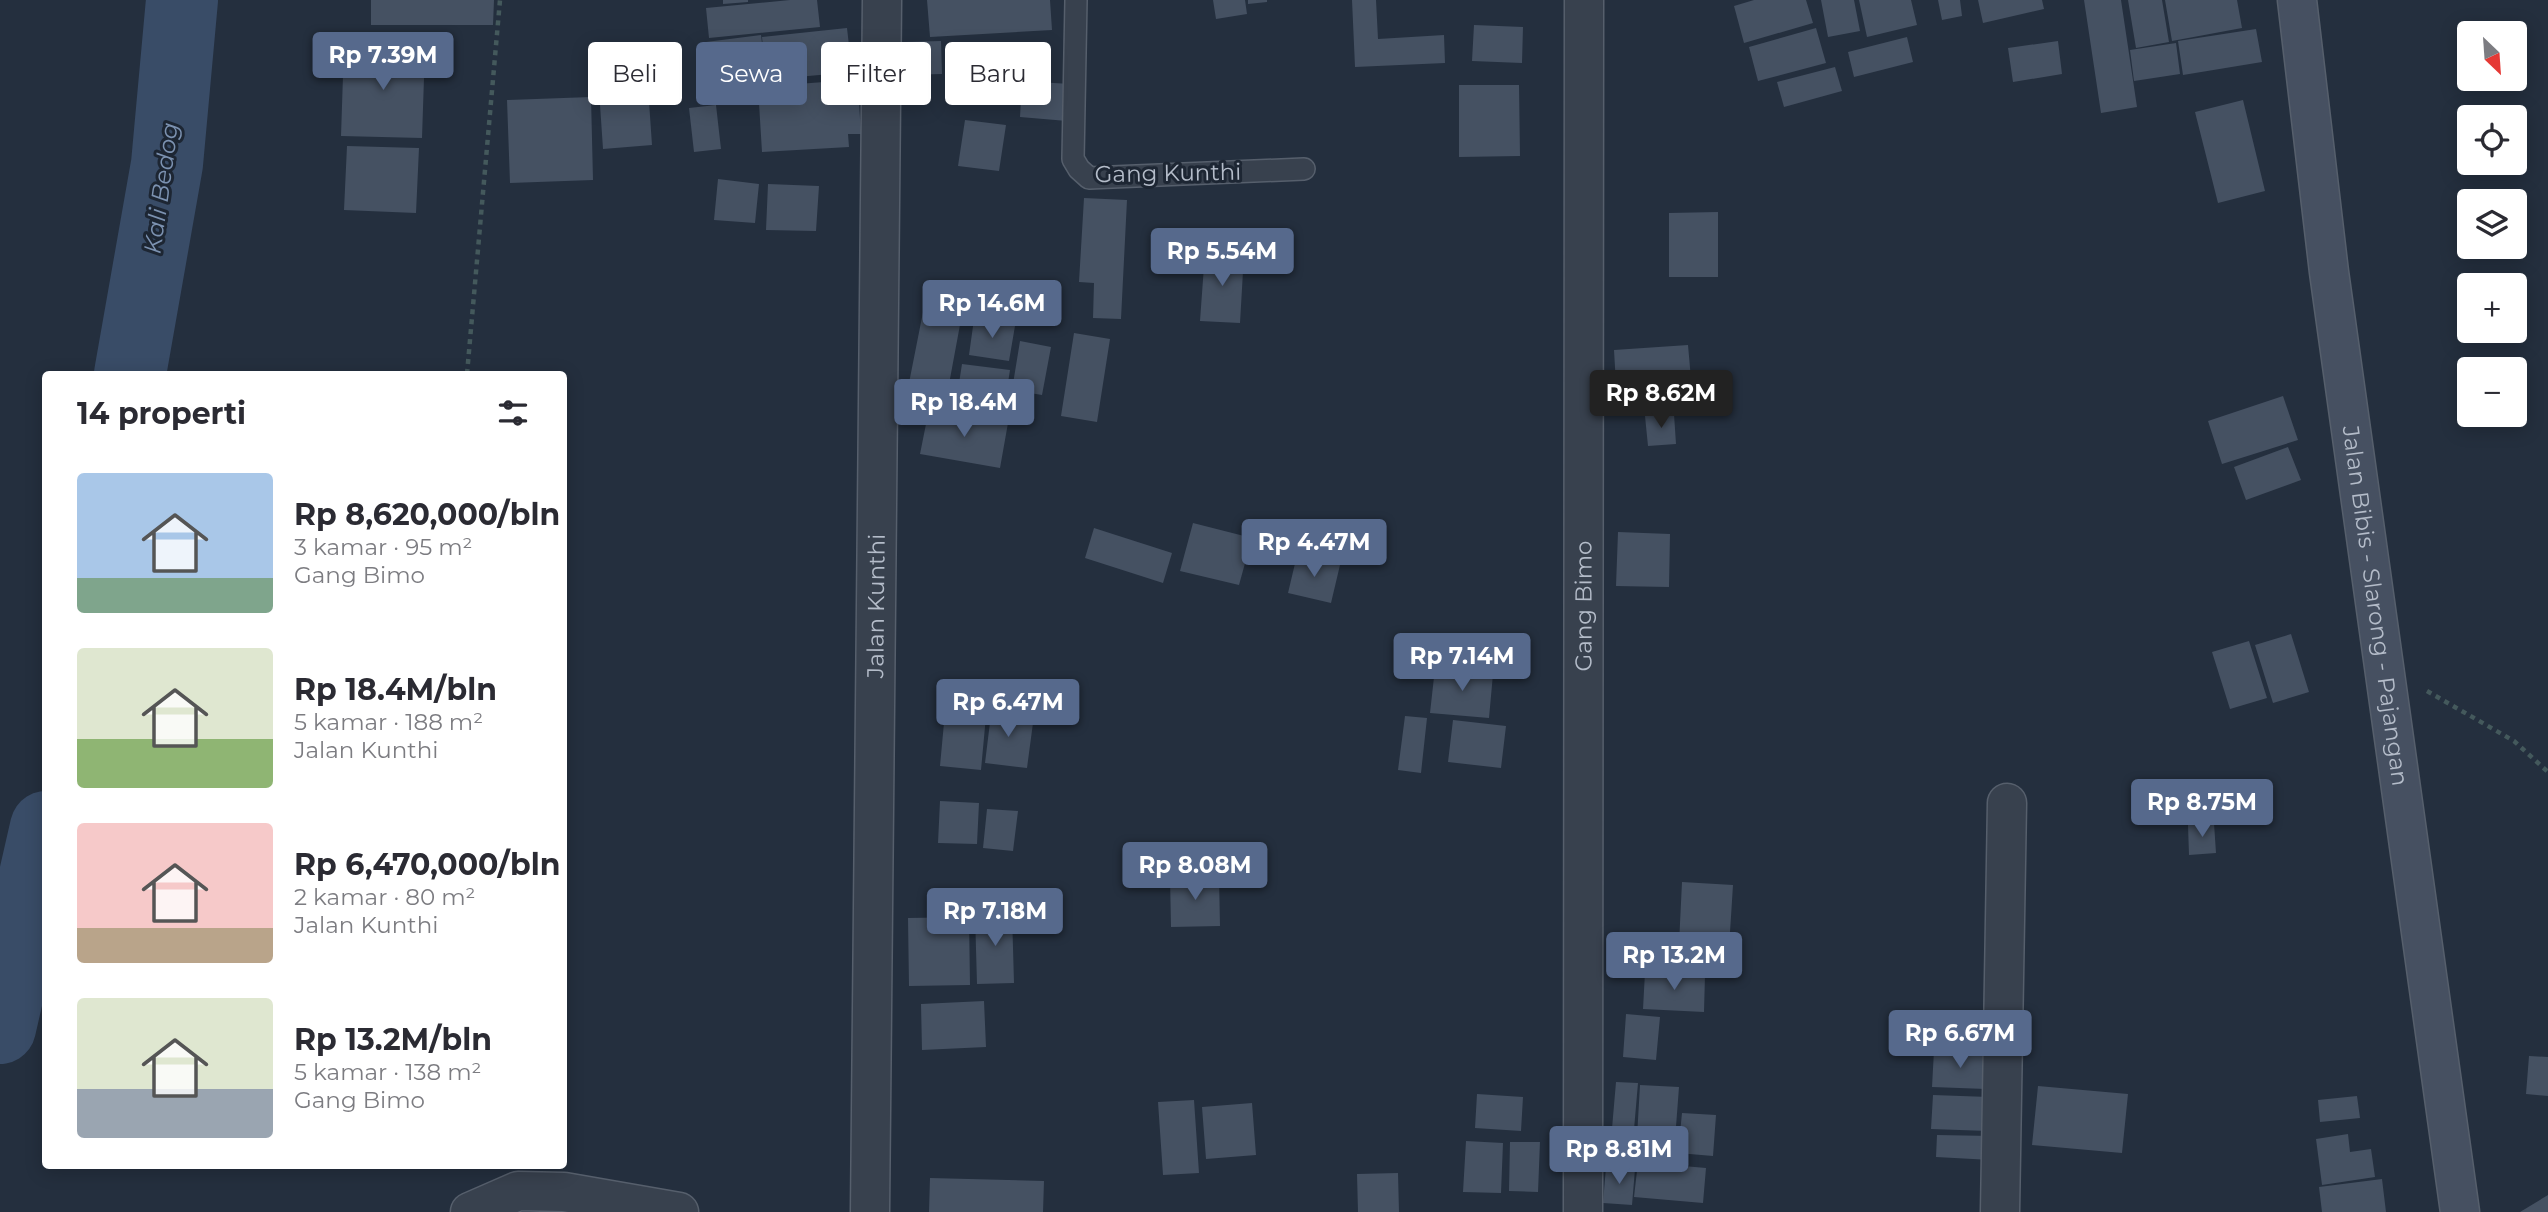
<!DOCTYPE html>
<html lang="id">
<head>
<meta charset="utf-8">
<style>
	body { margin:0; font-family:Montserrat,sans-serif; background:#f2f2f3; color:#2b2b33; height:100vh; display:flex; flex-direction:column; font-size:26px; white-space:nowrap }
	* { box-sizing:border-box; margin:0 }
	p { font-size:23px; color:#7c7c81 }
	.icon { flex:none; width:38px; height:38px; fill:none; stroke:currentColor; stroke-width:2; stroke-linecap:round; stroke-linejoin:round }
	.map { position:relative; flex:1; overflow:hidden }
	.side { position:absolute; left:42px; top:371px; width:525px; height:798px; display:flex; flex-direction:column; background:#fff; border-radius:7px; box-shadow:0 4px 18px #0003 }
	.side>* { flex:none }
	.hud { position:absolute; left:588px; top:42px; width:665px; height:63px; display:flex; gap:14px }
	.needle { width:46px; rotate:155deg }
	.fabs { position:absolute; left:2457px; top:21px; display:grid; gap:14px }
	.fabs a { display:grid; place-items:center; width:70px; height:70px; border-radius:7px; background:#fff; box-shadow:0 4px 18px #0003; font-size:35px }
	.price { position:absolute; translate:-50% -60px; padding:0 16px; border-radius:7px; background:#56698c; color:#fff; font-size:23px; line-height:46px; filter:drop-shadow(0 2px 4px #0008) }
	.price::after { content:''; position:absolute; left:50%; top:42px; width:21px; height:16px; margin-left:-10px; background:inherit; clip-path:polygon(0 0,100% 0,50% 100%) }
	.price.on { background:#222; color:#fff }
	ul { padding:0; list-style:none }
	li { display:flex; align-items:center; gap:21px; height:175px; padding:0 35px }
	li span { display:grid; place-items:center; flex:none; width:196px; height:140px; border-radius:7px; color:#555 }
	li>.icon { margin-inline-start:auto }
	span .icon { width:84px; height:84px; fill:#fffc; stroke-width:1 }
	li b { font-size:30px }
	h2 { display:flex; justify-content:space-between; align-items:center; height:84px; padding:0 35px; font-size:30px }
	.chip { padding:0 24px; border-radius:7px; background:#fff; box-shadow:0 4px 18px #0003; font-size:24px; line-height:63px }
	.chip.on { background:#56698c; color:#fff }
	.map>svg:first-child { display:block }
</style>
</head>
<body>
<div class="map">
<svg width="2548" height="1212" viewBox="0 0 2548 1212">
	<rect width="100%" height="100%" fill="#242f3e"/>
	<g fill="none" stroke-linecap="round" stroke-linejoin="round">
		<path stroke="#394c67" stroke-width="72" d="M130 374 167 164 182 0
			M0 1028 46 827"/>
	</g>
	<path fill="#455162" d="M371 0H494L493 25H371Z
		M723 0H748V2L723 4Z
		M790 0H817L820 27 709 38 706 8Z
		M927 0H1050L1052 30 930 37Z
		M1213 0H1245L1247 14 1216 19Z
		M1248 0H1267V2L1248 4Z
		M1352 0H1376L1378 39 1444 35 1445 63 1355 67Z
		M1754 0H1806L1813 23 1744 43 1734 6Z
		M1821 0H1854L1860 31 1828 37Z
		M1859 0H1911L1917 25 1867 37Z
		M1938 0H1960L1962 16 1942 20Z
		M1978 0H2042L2044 9 1983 23Z
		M2084 0H2121L2137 107 2101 113Z
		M2128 0H2162L2169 42 2136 48Z
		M2165 0H2237L2242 28 2172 41Z
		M1474 25 1523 27 1522 63 1472 61Z
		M847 28 852 72 712 85 706 42 761 35 764 59 762 37Z
		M1816 28 1826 63 1758 81 1749 47Z
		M2256 29 2262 62 2183 75 2178 41Z
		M1907 37 1913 62 1854 77 1848 52Z
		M941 41 942 74 904 75V42Z
		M2058 41 2062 74 2013 82 2008 48Z
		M1019 43 1020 88 950 90 949 45Z
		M2176 43 2180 74 2134 81 2130 50Z
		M344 45 425 48 422 138 341 136Z
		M1835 67 1842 91 1784 107 1777 82Z
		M850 80 851 103H859L861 134H848L849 147 762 152 758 87Z
		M1022 81 1070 84 1067 121 1020 117Z
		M1459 85H1519L1520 156 1459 157Z
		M648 87 652 145 603 149 599 90Z
		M591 97 593 180 510 183 507 100Z
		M2243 100 2265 191 2218 203 2195 112Z
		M716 105 721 149 694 152 689 108Z
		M965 120 1006 125 999 171 958 166Z
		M347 146 419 148 416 213 344 210Z
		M718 179 759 184 755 223 714 220Z
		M768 184 819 186 816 231 766 230Z
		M1084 198 1127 200 1121 319 1093 318 1094 283 1079 282Z
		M1718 212V277H1669V213Z
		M1205 252 1244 254 1240 323 1200 321Z
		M924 307 962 314 947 395 908 388Z
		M974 319 1015 326 1009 361 969 355Z
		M1074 333 1110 339 1097 422 1061 416Z
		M1020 341 1051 347 1042 395 1012 390Z
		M1688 345 1691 379 1616 385 1614 350Z
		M962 364 1010 370 1005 402 957 396Z
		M1686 385 1687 407 1622 412 1621 390Z
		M2283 396 2298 440 2222 464 2208 421Z
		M929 409 1008 423 1000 468 920 454Z
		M1674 414 1676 444 1648 446 1645 416Z
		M2288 447 2301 480 2246 500 2234 467Z
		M1193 523 1252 538 1239 585 1180 571Z
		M1094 528 1172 553 1163 583 1085 558Z
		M1618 532 1670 534 1669 587 1616 586Z
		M1297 555 1340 565 1331 603 1288 593Z
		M2291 634 2309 692 2273 703 2255 645Z
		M2249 641 2267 698 2230 709 2212 652Z
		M1435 668 1493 674 1489 718 1430 713Z
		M992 706 1020 709 1018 722 1033 723 1027 768 985 763Z
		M945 712 986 716 981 770 940 766Z
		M1405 716 1427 718 1421 773 1398 770Z
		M1453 720 1506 726 1501 768 1448 762Z
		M940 801 979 803 977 844 938 843Z
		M987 809 1018 811 1013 851 983 848Z
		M2214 823 2216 853 2189 855 2188 825Z
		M1219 876 1220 926 1171 927 1170 877Z
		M1682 882 1733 885 1729 948 1679 944Z
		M1012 913 1014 983 977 984 975 914Z
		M969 917 970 985 909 986 908 918Z
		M1645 972 1705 975 1704 1012 1643 1009Z
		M984 1001 986 1047 922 1050 921 1004Z
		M1626 1014 1660 1017 1656 1060 1623 1057Z
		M1934 1050 1987 1052 1986 1089 1932 1087Z
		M2529 1056 2548 1057V1096L2526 1094Z
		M1616 1082 1638 1083 1633 1141 1611 1140Z
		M1640 1085 1679 1087 1675 1140 1637 1137Z
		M2038 1086 2128 1094 2122 1153 2032 1145Z
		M1477 1094 1523 1097 1521 1131 1475 1128Z
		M1933 1095 1989 1097 1988 1131 1931 1129Z
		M2357 1096 2360 1118 2320 1122 2318 1100Z
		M1194 1100 1199 1173 1163 1175 1158 1102Z
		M1252 1103 1256 1155 1206 1159 1202 1107Z
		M1682 1113 1716 1115 1713 1156 1678 1153Z
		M2348 1134 2350 1152 2371 1149 2375 1177 2322 1185 2316 1139Z
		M1937 1135 1992 1136 1991 1160 1936 1157Z
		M1466 1141 1503 1143 1501 1193 1463 1192Z
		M1510 1142H1540L1538 1192 1509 1191Z
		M1638 1162 1706 1168 1703 1203 1634 1197Z
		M1606 1167 1635 1169 1632 1205 1603 1203Z
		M1398 1173 1399 1212H1358L1357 1174Z
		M930 1178 1044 1181 1043 1212H929Z
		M2382 1179 2386 1212H2322L2319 1187Z
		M2548 1195V1212H2520Z"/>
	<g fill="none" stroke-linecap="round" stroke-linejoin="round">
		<defs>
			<path id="lane" d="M1076 0 1073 159 1079 169 1089 178 1304 169"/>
			<g id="street">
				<path d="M470 1212 518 1191 564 1192 679 1212"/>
				<path id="s1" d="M870 1212 882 0"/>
				<path id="s2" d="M1583 1212 1584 0"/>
				<path d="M2000 1212 2007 803"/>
			</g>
			<g id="secondary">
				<path id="s3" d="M2297 0 2329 272 2460 1212"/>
			</g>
		</defs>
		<use href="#lane" stroke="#565f6c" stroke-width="24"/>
		<use href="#street" stroke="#565f6c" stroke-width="41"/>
		<use href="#secondary" stroke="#565f6c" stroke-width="41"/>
		<path stroke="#44595c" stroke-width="4.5" stroke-dasharray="5 5" stroke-linecap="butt" d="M467 374 500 0
			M2427 691 2514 741 2548 772"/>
		<use href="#lane" stroke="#38414e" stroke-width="21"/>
		<use href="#street" stroke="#38414e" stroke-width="38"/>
		<use href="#secondary" stroke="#465061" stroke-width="38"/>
	</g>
	<g text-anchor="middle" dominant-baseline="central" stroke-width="6" stroke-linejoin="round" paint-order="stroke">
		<g font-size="23" fill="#b4bcc9" stroke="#1d2633">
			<text transform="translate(1168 173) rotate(-1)">Gang Kunthi</text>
			<text stroke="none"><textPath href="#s1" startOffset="606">Jalan Kunthi</textPath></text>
			<text stroke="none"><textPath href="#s2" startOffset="606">Gang Bimo</textPath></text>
			<text stroke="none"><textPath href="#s3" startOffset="611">Jalan Bibis - Slarong - Pajangan</textPath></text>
		</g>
		<g font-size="24" font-style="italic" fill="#7c92b1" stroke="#1d2633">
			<text transform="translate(161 188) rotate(-82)">Kali Bedog</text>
		</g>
	</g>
</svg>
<div class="fabs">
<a><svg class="needle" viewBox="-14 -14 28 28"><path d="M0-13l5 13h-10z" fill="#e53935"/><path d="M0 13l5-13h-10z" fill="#7c7c81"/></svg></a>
<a><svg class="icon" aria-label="locate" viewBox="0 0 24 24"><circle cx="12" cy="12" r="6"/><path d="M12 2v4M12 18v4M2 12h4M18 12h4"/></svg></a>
<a><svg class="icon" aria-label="layers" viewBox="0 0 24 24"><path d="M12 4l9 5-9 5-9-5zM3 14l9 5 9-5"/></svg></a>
<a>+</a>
<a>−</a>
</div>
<b class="price" style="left:383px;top:92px">Rp 7.39M</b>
<b class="price" style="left:1222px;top:288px">Rp 5.54M</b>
<b class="price" style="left:992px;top:340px">Rp 14.6M</b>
<b class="price on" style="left:1661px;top:430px">Rp 8.62M</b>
<b class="price" style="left:964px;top:439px">Rp 18.4M</b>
<b class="price" style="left:1314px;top:579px">Rp 4.47M</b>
<b class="price" style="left:1462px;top:693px">Rp 7.14M</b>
<b class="price" style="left:1008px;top:739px">Rp 6.47M</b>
<b class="price" style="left:2202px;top:839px">Rp 8.75M</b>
<b class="price" style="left:1195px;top:902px">Rp 8.08M</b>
<b class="price" style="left:995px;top:948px">Rp 7.18M</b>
<b class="price" style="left:1674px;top:992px">Rp 13.2M</b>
<b class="price" style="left:1960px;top:1070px">Rp 6.67M</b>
<b class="price" style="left:1619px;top:1186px">Rp 8.81M</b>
<div class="hud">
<a class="chip">Beli</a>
<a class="chip on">Sewa</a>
<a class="chip">Filter</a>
<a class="chip">Baru</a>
</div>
<section class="side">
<h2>14 properti<svg class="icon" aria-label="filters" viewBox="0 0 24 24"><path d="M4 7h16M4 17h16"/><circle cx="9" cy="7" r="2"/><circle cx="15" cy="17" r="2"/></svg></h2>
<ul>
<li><span style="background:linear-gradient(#a9c7e8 75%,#7fa58c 0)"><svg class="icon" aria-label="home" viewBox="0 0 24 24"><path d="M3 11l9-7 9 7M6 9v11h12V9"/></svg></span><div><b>Rp 8,620,000/bln</b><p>3 kamar · 95 m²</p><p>Gang Bimo</p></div></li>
<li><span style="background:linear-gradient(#dfe7d0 65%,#8fb573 0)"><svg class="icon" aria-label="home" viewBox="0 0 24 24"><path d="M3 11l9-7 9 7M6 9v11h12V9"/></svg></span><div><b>Rp 18.4M/bln</b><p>5 kamar · 188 m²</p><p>Jalan Kunthi</p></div></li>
<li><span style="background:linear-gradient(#f6c9c9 75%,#b9a48a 0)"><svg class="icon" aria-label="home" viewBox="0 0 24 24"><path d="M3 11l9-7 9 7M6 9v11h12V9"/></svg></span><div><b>Rp 6,470,000/bln</b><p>2 kamar · 80 m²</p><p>Jalan Kunthi</p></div></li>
<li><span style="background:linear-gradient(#dfe7d0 65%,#9aa5b1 0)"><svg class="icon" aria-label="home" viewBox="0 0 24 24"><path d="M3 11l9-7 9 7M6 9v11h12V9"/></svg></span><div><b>Rp 13.2M/bln</b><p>5 kamar · 138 m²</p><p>Gang Bimo</p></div></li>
</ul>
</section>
</div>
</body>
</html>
